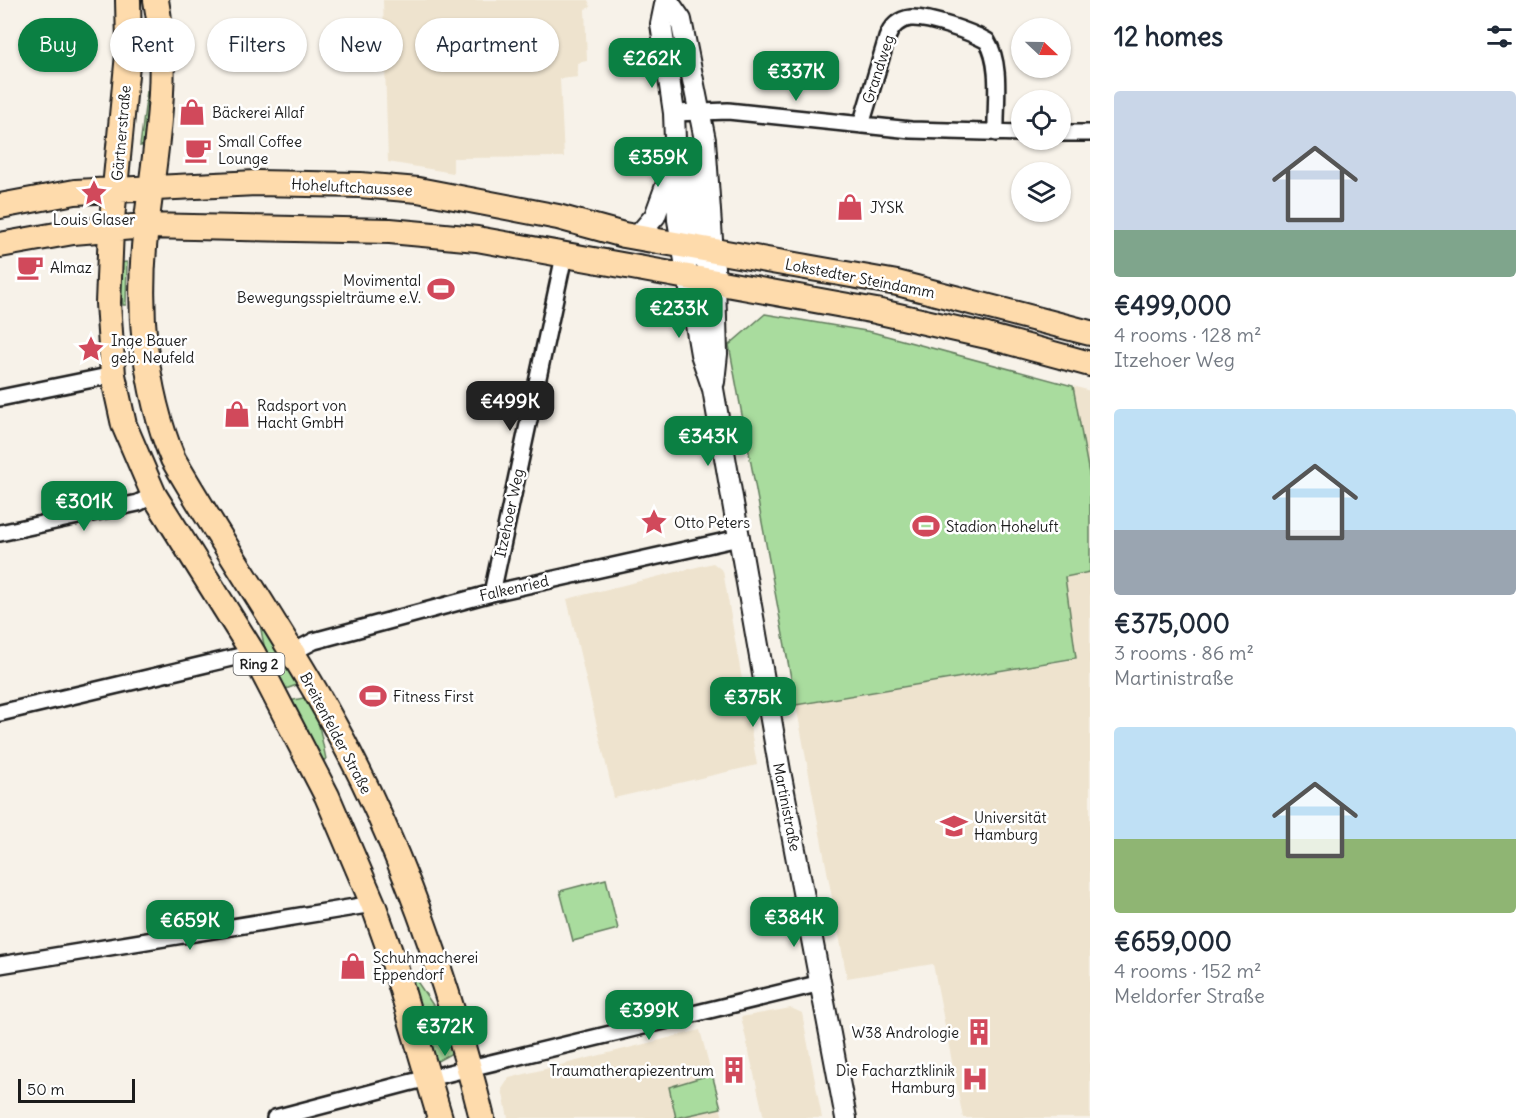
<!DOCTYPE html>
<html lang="en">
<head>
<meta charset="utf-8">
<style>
	body { margin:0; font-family:Delius,sans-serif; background:#f2f2f3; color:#1f2937; height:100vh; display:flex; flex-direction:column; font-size:22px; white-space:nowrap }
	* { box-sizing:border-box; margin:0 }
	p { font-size:20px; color:#747a83 }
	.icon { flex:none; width:33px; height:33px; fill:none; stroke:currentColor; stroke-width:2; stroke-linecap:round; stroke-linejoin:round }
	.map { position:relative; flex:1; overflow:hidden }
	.side { display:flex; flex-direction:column; background:#fff; width:450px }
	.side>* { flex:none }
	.top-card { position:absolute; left:18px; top:18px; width:570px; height:54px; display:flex; gap:12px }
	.needle { width:39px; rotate:112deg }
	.buttons { position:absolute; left:1011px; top:18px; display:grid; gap:12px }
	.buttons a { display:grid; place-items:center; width:60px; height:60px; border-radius:50%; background:#fff; box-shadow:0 2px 4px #0004; font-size:30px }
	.scale { position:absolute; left:18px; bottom:15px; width:117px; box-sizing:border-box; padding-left:6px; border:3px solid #1c1c1c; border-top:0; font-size:16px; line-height:21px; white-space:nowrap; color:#1c1c1c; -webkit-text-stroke:4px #fff; paint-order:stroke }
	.price { position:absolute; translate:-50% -51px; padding:0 14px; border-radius:12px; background:#0b8043; color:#fff; font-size:20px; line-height:39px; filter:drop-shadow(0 2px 3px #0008) }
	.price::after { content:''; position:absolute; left:50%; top:36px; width:18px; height:14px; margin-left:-9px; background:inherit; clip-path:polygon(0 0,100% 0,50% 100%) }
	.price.selected { background:#222; color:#fff }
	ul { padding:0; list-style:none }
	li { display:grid; align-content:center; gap:12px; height:318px; padding:0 24px }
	li span { display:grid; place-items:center; height:186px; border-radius:6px; color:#555 }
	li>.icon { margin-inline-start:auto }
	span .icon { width:108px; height:108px; fill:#fffc; stroke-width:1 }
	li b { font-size:26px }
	h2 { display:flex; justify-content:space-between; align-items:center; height:72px; padding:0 24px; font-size:26px }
	.pill { padding:0 21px; border-radius:27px; background:#fff; box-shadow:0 2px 4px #0004; font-size:21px; line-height:54px }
	.pill.selected { background:#0b8043; color:#fff }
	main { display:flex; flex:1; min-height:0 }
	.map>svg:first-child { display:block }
</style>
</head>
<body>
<main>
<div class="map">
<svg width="1090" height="1118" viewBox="0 0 1090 1118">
	<rect width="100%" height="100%" fill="#f7f2e9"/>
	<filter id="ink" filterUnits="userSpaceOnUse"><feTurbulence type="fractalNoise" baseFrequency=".0167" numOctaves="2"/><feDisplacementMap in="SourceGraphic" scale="12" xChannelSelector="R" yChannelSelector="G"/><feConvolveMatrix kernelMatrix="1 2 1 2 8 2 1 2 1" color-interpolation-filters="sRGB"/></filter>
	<g filter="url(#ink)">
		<path fill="#eee3ce" d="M383 0H588L591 7 585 9 587 61 577 63 578 77 560 79 564 157 453 158V173L388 162Z
			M1073 386 1090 391V479Z
			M713 563 723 571 757 765 614 798 567 599Z
			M1090 572V1118H963L933 964 847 978 796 705 1076 659 1064 577Z
			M791 1008 802 1013 822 1118H764L741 1017Z
			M700 1030 723 1118H508L502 1089 509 1078Z"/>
		<path fill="#a9dc9e" stroke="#627c5d" stroke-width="1.5" d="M149 89 147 145 140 146 147 91Z
			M127 262 126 305H123L118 263Z
			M765 314 872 332 1073 386 1090 479V572L1065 577 1076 658 796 705 729 345Z
			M258 615 302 683 283 690 266 655Z
			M308 697 316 711 326 759 319 763 289 701Z
			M606 879 618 929 573 941 560 891Z
			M407 975 414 977 439 1014 454 1052 434 1063Z
			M712 1074 721 1108 676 1118 669 1087Z"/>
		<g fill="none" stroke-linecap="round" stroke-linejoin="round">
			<defs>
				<path id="minor" d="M674 113 728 111 911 130 1022 133
					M861 125 887 38C891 27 899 19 911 18 929 17 971 32 987 41 1002 65 995 105 996 133
					M1060 133H1090
					M0 398 113 375
					M0 533 138 503 154 495
					M492 593 564 256
					M293 652 314 641 492 593 739 538
					M0 713 253 653
					M0 965 373 904
					M275 1118 408 1083 821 983"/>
				<path id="tertiary" d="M666 0 661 24 674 113 678 220 701 354 713 389 780 771 846 1118
					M667 0 681 20 705 140 715 282 717 354 714 382
					M689 158 693 220 704 259
					M637 237 655 216 671 172"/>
				<path id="primary" d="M128 0 129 44 111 229 108 303 113 375 124 425 154 495 253 653 327 796 373 904 394 963 440 1118
					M156 0C170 75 155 152 146 227 137 304 143 387 173 459 222 544 277 623 325 708 397 835 447 977 482 1118
					M0 206 75 192 256 183 360 185 418 190 558 217 624 235 897 283 1090 333
					M0 245 73 232 146 226 390 231 477 239 876 311 987 336 1090 364"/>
			</defs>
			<use href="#minor" stroke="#1c1c1c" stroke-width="20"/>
			<use href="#tertiary" stroke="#1c1c1c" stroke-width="24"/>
			<use href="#primary" stroke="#1c1c1c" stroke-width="28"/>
			<use href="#minor" stroke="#fff" stroke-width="15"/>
			<use href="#tertiary" stroke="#fff" stroke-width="20"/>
			<use href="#primary" stroke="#fedbac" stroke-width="24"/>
		</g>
	</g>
	<defs>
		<symbol id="shop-bare" viewBox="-9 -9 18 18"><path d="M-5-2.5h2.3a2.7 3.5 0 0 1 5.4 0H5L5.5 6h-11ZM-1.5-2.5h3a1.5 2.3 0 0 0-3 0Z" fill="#d1495b" stroke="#fff" stroke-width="2.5" paint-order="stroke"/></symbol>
		<symbol id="cafe-bare" viewBox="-9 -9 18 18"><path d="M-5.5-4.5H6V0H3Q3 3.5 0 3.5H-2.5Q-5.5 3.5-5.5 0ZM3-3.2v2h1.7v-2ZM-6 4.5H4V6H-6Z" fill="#d1495b" stroke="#fff" stroke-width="2.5" paint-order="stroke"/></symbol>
		<symbol id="sight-bare" viewBox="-9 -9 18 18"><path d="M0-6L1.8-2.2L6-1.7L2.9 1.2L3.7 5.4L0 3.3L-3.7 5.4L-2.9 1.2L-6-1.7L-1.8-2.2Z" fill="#d1495b" stroke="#fff" stroke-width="2.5" paint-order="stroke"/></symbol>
		<symbol id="stadium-bare" viewBox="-9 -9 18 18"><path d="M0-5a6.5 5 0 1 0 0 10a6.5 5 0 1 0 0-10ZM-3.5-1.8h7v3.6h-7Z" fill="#d1495b" stroke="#fff" stroke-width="2.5" paint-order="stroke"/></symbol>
		<symbol id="university-bare" viewBox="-9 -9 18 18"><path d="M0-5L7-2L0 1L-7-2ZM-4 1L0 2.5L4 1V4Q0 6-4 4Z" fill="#d1495b" stroke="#fff" stroke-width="2.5" paint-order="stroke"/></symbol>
		<symbol id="building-bare" viewBox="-9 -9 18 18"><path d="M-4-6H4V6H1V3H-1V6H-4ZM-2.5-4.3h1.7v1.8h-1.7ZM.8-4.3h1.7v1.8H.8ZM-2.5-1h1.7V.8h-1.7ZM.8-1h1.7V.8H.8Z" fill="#d1495b" stroke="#fff" stroke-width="2.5" paint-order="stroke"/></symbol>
		<symbol id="hospital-bare" viewBox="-9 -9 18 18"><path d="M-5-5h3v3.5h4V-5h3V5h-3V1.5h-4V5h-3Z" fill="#d1495b" stroke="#fff" stroke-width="2.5" paint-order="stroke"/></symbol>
	</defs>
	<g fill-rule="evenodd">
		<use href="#shop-bare" x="173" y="93" width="38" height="38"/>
		<use href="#cafe-bare" x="179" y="131" width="38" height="38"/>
		<use href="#sight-bare" x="75" y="174" width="38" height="38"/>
		<use href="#shop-bare" x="831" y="188" width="38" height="38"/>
		<use href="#cafe-bare" x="11" y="248" width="38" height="38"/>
		<use href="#stadium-bare" x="422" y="270" width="38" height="38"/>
		<use href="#sight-bare" x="72" y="330" width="38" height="38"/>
		<use href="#shop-bare" x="218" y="395" width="38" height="38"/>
		<use href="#sight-bare" x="635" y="503" width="38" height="38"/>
		<use href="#stadium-bare" x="907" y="507" width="38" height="38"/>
		<use href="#stadium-bare" x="354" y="677" width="38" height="38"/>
		<use href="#university-bare" x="935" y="807" width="38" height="38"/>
		<use href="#shop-bare" x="334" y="947" width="38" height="38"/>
		<use href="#building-bare" x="960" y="1013" width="38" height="38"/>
		<use href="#building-bare" x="715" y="1051" width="38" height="38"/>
		<use href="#hospital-bare" x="956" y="1060" width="38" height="38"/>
	</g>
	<g text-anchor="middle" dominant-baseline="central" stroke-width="5" stroke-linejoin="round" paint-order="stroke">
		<rect fill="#fff" stroke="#606060" stroke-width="1.5" x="233.5" y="653" width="51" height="22" rx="4.5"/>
		<g font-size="14" font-weight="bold" fill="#1c1c1c">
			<text x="259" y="664">Ring 2</text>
		</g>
		<g font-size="15" fill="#1c1c1c" stroke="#fff">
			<text transform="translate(878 69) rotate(-72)">Grandweg</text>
			<text transform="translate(121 133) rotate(-85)">Gärtnerstraße</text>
			<text transform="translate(352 187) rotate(3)">Hoheluftchaussee</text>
			<text transform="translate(860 278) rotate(11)">Lokstedter Steindamm</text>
			<text transform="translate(509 513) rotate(-78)">Itzehoer Weg</text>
			<text transform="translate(514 588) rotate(-13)">Falkenried</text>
			<text transform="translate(336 733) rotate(62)">Breitenfelder Straße</text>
			<text transform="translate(787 807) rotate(79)">Martinistraße</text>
		</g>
		<g font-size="15" fill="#1c1c1c" stroke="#fff" text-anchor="start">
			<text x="212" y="112">Bäckerei Allaf</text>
			<text x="218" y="141">Small Coffee<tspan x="218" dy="17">Lounge</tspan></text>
			<text x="870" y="207">JYSK</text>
			<text x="94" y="219" text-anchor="middle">Louis Glaser</text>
			<text x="50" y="267">Almaz</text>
			<text x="421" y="280" text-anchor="end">Movimental<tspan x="421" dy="17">Bewegungsspielträume e.V.</tspan></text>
			<text x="111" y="340">Inge Bauer<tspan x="111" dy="17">geb. Neufeld</tspan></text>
			<text x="257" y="405">Radsport von<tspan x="257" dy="17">Hacht GmbH</tspan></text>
			<text x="674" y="522">Otto Peters</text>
			<text x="946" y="526">Stadion Hoheluft</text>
			<text x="393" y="696">Fitness First</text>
			<text x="974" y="817">Universität<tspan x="974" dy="17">Hamburg</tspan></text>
			<text x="373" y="957">Schuhmacherei<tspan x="373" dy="17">Eppendorf</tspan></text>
			<text x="959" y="1032" text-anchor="end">W38 Andrologie</text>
			<text x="714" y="1070" text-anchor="end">Traumatherapiezentrum</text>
			<text x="955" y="1070" text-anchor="end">Die Facharztklinik<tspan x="955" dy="17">Hamburg</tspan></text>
		</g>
	</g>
</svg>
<div class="buttons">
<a><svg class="needle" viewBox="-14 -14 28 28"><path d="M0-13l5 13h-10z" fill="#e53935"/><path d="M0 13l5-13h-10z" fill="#747a83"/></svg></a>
<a><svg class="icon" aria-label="locate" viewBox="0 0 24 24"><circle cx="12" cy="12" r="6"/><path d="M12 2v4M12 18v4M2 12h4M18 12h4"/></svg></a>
<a><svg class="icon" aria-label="layers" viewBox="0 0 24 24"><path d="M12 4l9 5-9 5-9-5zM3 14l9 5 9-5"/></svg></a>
</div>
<div class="scale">50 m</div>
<b class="price" style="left:652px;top:89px">€262K</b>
<b class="price" style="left:796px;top:102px">€337K</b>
<b class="price" style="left:658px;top:188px">€359K</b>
<b class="price" style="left:679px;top:339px">€233K</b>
<b class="price selected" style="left:510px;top:432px">€499K</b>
<b class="price" style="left:708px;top:467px">€343K</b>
<b class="price" style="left:84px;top:532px">€301K</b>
<b class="price" style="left:753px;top:728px">€375K</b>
<b class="price" style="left:794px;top:948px">€384K</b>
<b class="price" style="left:190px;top:951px">€659K</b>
<b class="price" style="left:649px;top:1041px">€399K</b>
<b class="price" style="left:445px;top:1057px">€372K</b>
<div class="top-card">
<a class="pill selected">Buy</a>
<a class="pill">Rent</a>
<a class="pill">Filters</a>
<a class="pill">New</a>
<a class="pill">Apartment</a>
</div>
</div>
<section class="side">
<h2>12 homes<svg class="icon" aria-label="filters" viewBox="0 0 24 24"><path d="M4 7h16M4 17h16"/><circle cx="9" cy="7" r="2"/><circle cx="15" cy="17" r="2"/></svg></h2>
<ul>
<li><span style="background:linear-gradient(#c9d6e8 75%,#7fa58c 0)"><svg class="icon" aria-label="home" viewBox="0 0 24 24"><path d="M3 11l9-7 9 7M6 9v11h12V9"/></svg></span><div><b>€499,000</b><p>4 rooms · 128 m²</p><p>Itzehoer Weg</p></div></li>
<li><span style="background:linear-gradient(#bfe0f5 65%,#9aa5b1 0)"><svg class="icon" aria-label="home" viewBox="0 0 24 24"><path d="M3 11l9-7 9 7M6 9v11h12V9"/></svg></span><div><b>€375,000</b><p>3 rooms · 86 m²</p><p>Martinistraße</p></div></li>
<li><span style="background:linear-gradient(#bfe0f5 60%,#8fb573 0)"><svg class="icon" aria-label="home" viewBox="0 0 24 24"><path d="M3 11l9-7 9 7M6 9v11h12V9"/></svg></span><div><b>€659,000</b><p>4 rooms · 152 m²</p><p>Meldorfer Straße</p></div></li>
</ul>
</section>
</main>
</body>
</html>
